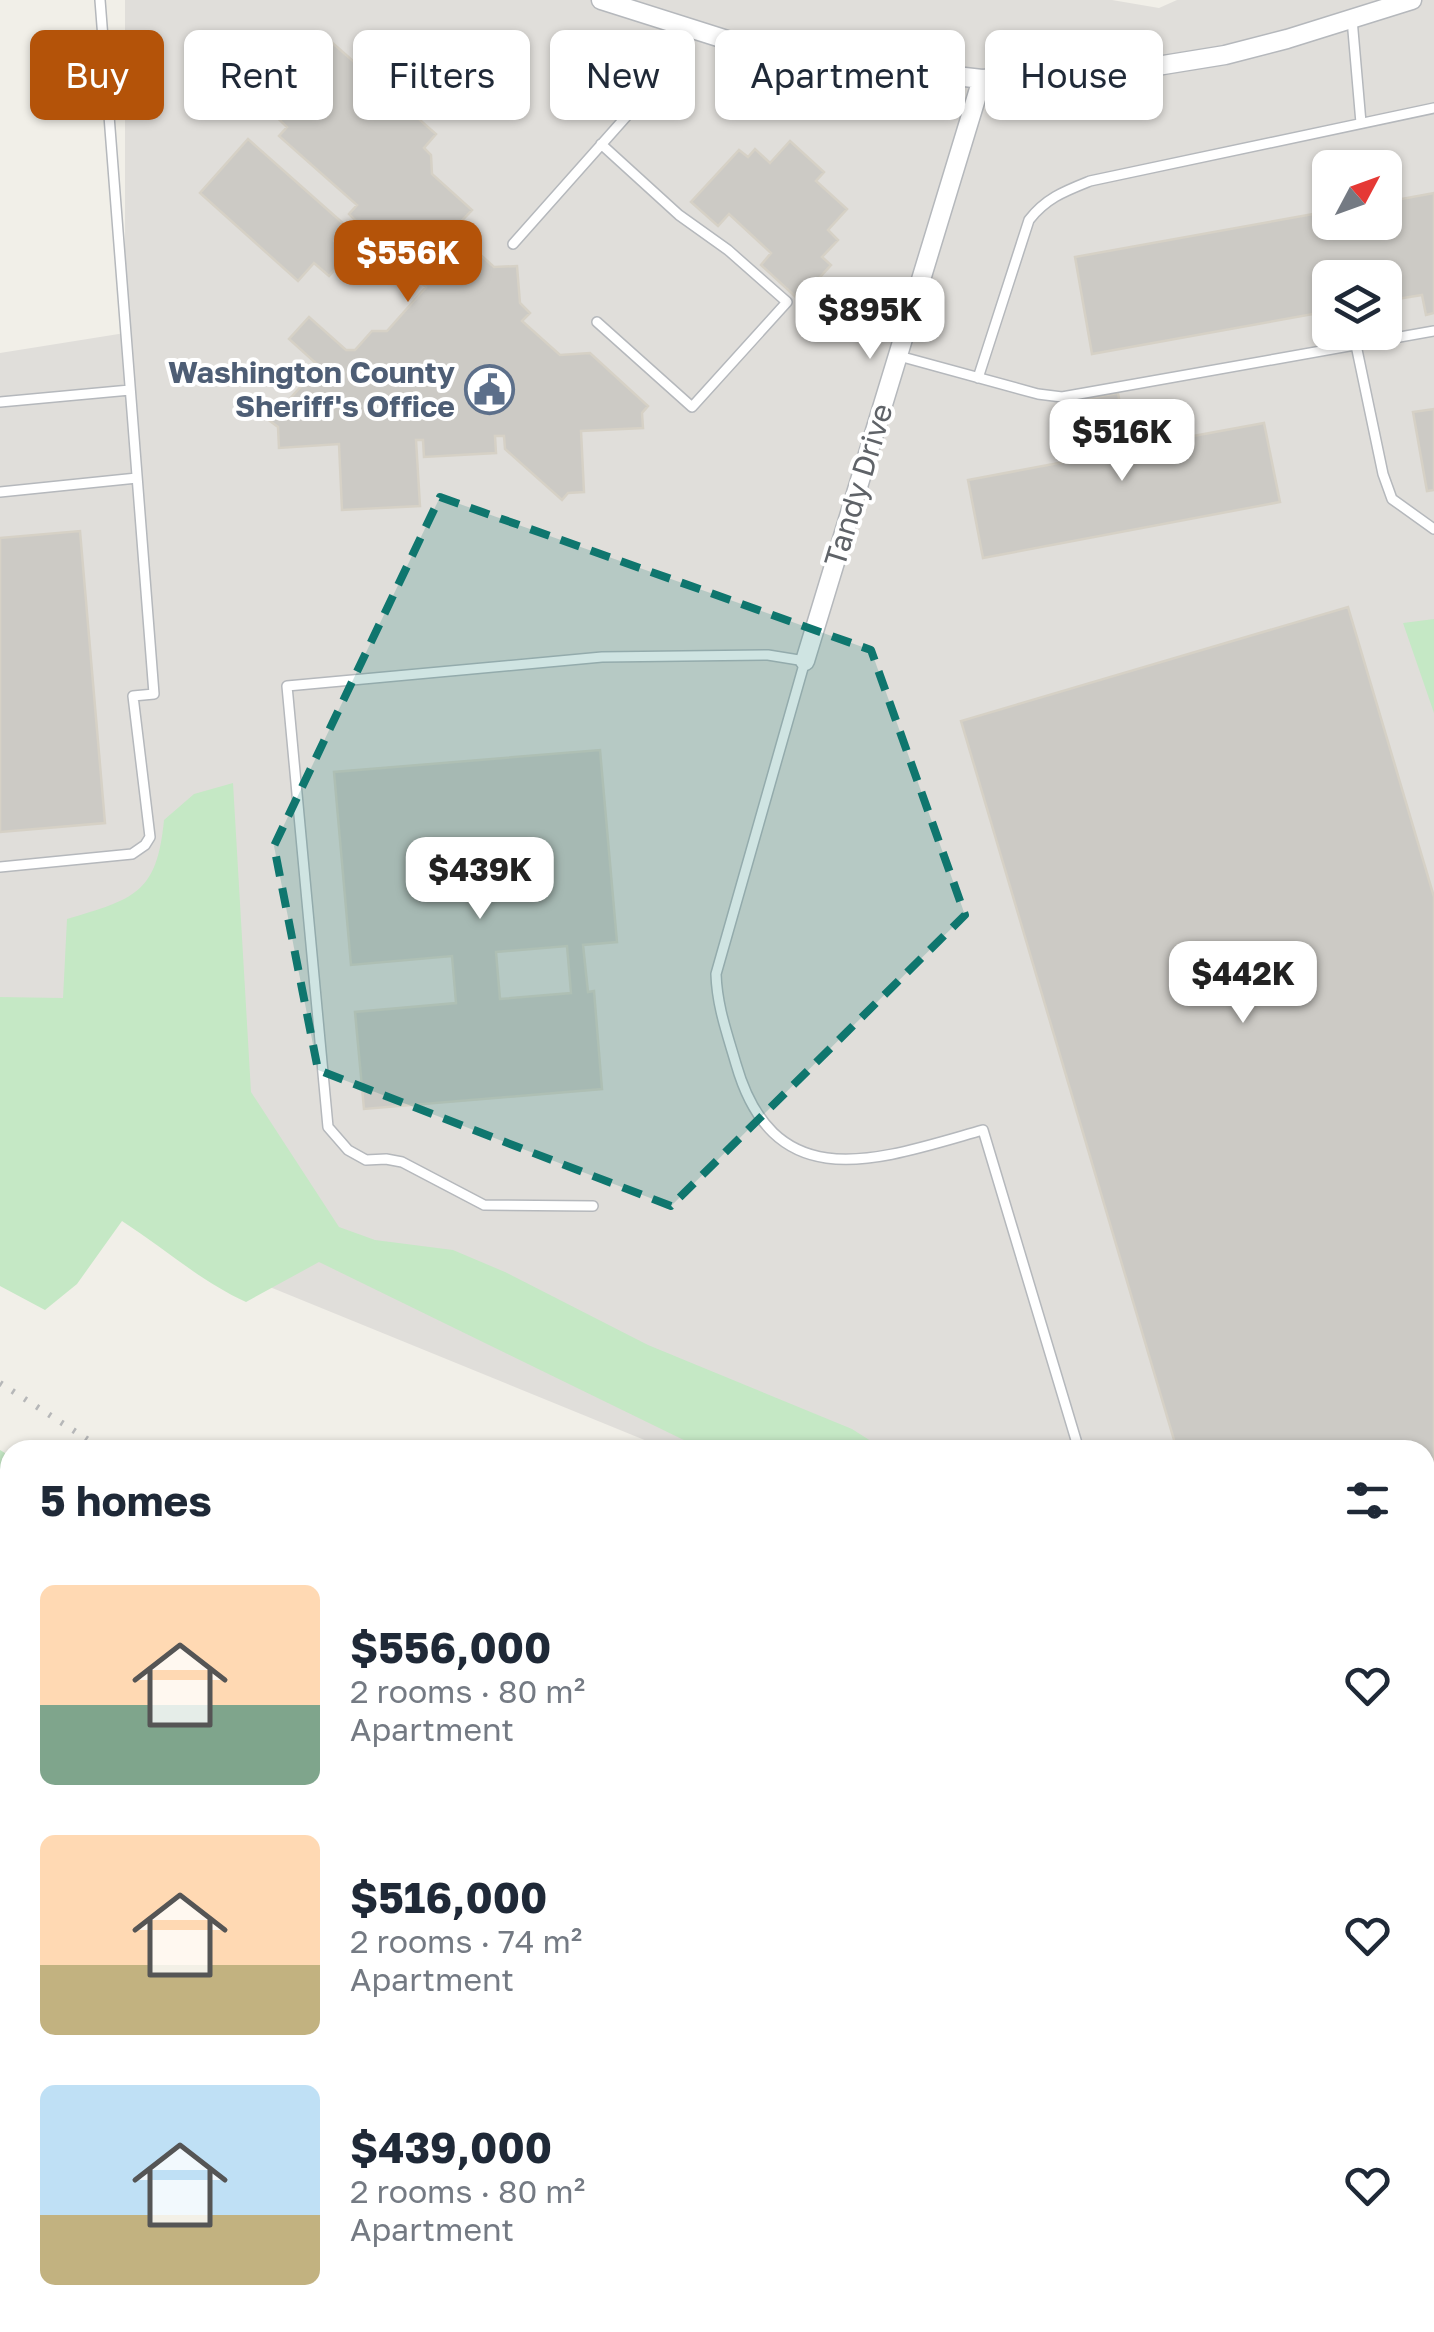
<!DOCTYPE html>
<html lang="en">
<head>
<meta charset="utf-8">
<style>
	body { margin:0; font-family:"Golos Text",sans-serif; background:#f2f2f3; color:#1f2937; height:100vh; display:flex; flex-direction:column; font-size:38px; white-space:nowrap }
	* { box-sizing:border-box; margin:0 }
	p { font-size:32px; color:#747a83 }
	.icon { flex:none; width:55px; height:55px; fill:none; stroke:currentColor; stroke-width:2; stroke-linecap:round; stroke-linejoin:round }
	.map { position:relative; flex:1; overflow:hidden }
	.details { position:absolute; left:0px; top:1440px; width:1435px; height:892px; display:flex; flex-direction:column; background:#fff; border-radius:30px 30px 0 0; box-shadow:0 2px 8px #0004 }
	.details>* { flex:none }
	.guide { position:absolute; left:30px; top:30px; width:1375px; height:90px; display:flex; gap:20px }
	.needle { width:65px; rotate:49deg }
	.fabs { position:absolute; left:1312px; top:150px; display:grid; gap:20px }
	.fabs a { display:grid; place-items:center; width:90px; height:90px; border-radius:15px; background:#fff; box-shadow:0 2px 8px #0004; font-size:50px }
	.price { position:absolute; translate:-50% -85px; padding:0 22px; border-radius:20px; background:#fff; color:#222; font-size:32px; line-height:65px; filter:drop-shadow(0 2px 5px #0008) }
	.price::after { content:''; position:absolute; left:50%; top:60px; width:30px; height:22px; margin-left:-15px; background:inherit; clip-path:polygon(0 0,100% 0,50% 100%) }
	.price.on { background:#b45309; color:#fff }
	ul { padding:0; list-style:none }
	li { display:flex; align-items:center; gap:30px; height:250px; padding:0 40px }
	li span { display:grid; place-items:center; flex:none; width:280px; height:200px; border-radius:15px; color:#555 }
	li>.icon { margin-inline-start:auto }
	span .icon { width:120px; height:120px; fill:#fffc; stroke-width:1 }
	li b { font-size:42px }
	h2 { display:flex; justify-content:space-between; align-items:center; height:120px; padding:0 40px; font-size:42px }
	.pill { padding:0 35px; border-radius:15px; background:#fff; box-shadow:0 2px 8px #0004; font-size:35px; line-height:90px }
	.pill.on { background:#b45309; color:#fff }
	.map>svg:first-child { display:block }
</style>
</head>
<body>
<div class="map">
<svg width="1434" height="2332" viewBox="0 0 1434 2332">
	<rect width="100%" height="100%" fill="#f1efe8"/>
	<path fill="#e0deda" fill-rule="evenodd" d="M125 0H1112L1159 8 1177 0H1434V1763L1425 1759V1450H669L260 1283 0 1163V353L125 333ZM1330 168H1385V222H1330ZM1330 278H1385V332H1330Z"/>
	<path fill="#c5e8c5" d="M1434 619V713L1403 623Z
		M233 783 251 1092 339 1227 375 1240 453 1250 505 1272 648 1345 852 1429 885 1450H711L694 1445 319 1262 246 1302C200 1281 164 1248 122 1221L77 1284 45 1310 0 1286V997L63 998 67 919C134 899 157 894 164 820L194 794Z
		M0 1450 10 1456V2322L489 2323 486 2332H0Z
		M1425 2139 1434 2141V2232L1425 2227Z
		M1297 2322 1311 2332H1073L1058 2323Z"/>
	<path fill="#cccac5" stroke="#d6d1c6" stroke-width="2.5" fill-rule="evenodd" d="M328 39 436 134 424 148 431 155 432 174 472 210 453 230 494 267 517 266 520 303 530 313 522 321 560 355 590 353 648 406 642 413 643 428 581 431 584 492 568 493 562 500 505 449 504 436H495L496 453 424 457 423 440H416L420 506 342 510 339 444 279 448 278 427 270 421 319 366 289 339 309 317 346 350H355L372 331H387L426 287 366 234 329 276 314 263 298 281 200 193 248 139 346 226 334 241 338 245 358 223 349 214 357 205 279 136 287 127 264 105 274 93 265 85 282 66 294 77Z
		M790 141 824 172 816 181 847 209 828 230 838 240 822 257 831 265 799 300 761 265 771 253 729 214 718 226 691 202 739 150 748 157 755 149 770 163Z
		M1434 193V313L1426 315 1422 295 1385 301V278H1330V311L1092 354 1075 257 1330 211V222H1385V202Z
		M1118 393 1128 448 1264 423 1280 502 983 558 968 480 1080 459 1069 402Z
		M1434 409V490L1427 491 1413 412Z
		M80 531 105 823 0 832V538Z
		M1348 607 1434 897V1637L1425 1640V1450H1266L1265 1445 1247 1450H1177L961 721Z
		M600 750 617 942 583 945 588 992 594 991 602 1089 364 1109 355 1012 456 1003 452 956 351 965 334 772ZM567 946 571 993 500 999 496 952Z
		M821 2322H955L970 2332H815Z"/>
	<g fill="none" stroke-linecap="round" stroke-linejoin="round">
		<defs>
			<path id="service" d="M1352 19 1361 123
				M513 244 632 110 647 89 679 26
				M597 322 692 407 787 302 728 250 679 215 601 144
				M1356 345 1383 474 1392 499 1434 529
				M899 356 1038 394 1062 397 1434 331
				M978 378 1029 220C1046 198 1065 191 1090 181L1434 108
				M0 402 130 390
				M0 492 137 478
				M0 867 132 854 145 845 150 837 133 696 154 694 100 0
				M593 1206 484 1205 402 1162 386 1159 366 1160 348 1150 328 1127 287 686 602 657 768 655 805 661 716 974C717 1006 727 1033 736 1064 775 1200 880 1159 983 1130L1079 1450
				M1425 1681 1434 1686
				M1425 1959 1434 1961
				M615 2332 620 2322"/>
			<path id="minor" d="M601 0 740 44 825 61 982 79 1151 67 1225 55 1287 39 1412 0
				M805 661 982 79"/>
		</defs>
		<use href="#service" stroke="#b5b8bc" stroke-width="12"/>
		<use href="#minor" stroke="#b5b8bc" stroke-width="21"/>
		<use href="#service" stroke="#fff" stroke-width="9"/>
		<use href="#minor" stroke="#fff" stroke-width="18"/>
		<path stroke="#b6b7b8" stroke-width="6" stroke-dasharray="2.5 12" stroke-linecap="butt" d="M0 1383 104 1450
			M1425 1722 1434 1723
			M1425 1747H1434
			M1425 1852 1434 1855
			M1425 1929 1434 1933
			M1425 2306 1434 2311"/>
	</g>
	<path fill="#0f766e" fill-opacity="0.2" stroke="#0f766e" stroke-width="8" stroke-dasharray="20 12" stroke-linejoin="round" d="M440 497 871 650 965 915 671 1206 318 1070 274 846Z"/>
	<defs>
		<symbol id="civic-ring" viewBox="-11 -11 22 22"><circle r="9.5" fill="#fff" stroke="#5c6f8a" stroke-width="1.5"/><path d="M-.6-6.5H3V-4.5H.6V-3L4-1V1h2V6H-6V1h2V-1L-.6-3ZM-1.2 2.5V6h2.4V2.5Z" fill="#5c6f8a"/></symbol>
	</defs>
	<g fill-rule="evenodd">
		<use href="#civic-ring" x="462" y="362" width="55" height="55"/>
	</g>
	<g text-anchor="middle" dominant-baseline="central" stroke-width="8" stroke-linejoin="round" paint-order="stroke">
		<g font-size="30" font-weight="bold" fill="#4e5e75" stroke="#fff" text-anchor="end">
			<text x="455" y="372">Washington County<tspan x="455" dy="34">Sheriff's Office</tspan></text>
		</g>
		<g font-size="30" fill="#5f6368" stroke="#fff">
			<text transform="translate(858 485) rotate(-73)">Tandy Drive</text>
		</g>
	</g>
</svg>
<div class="fabs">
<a><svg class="needle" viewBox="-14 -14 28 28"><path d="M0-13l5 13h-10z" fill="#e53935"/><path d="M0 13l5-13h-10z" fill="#747a83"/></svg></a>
<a><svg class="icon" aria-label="layers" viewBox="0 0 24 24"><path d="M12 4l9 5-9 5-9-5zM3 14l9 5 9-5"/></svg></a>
</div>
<b class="price on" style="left:408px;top:305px">$556K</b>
<b class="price" style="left:870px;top:362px">$895K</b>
<b class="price" style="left:1122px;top:484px">$516K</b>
<b class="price" style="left:480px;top:922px">$439K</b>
<b class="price" style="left:1243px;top:1026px">$442K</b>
<div class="guide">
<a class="pill on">Buy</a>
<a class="pill">Rent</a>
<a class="pill">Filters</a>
<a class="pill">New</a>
<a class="pill">Apartment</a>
<a class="pill">House</a>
</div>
<section class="details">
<h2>5 homes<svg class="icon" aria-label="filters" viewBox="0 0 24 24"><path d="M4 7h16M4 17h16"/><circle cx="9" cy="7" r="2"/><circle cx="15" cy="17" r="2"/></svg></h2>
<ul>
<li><span style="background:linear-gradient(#ffd9b3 60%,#7fa58c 0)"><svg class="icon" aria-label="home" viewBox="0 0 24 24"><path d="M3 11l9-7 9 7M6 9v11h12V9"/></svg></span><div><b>$556,000</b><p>2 rooms · 80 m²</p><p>Apartment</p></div><svg class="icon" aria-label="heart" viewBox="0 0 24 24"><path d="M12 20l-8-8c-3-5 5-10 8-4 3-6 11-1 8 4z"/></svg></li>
<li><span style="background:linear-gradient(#ffd9b3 65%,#c2b280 0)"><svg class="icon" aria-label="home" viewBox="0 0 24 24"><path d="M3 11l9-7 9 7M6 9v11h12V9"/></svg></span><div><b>$516,000</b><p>2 rooms · 74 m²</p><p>Apartment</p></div><svg class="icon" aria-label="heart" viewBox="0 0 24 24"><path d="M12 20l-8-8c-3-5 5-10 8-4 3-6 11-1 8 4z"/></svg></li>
<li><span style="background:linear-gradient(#bfe0f5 65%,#c2b280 0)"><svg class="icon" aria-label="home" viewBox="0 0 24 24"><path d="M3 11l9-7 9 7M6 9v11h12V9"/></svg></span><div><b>$439,000</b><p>2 rooms · 80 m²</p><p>Apartment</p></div><svg class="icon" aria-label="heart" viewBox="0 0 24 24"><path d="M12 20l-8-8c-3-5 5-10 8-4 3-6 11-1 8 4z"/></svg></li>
</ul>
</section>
</div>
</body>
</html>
